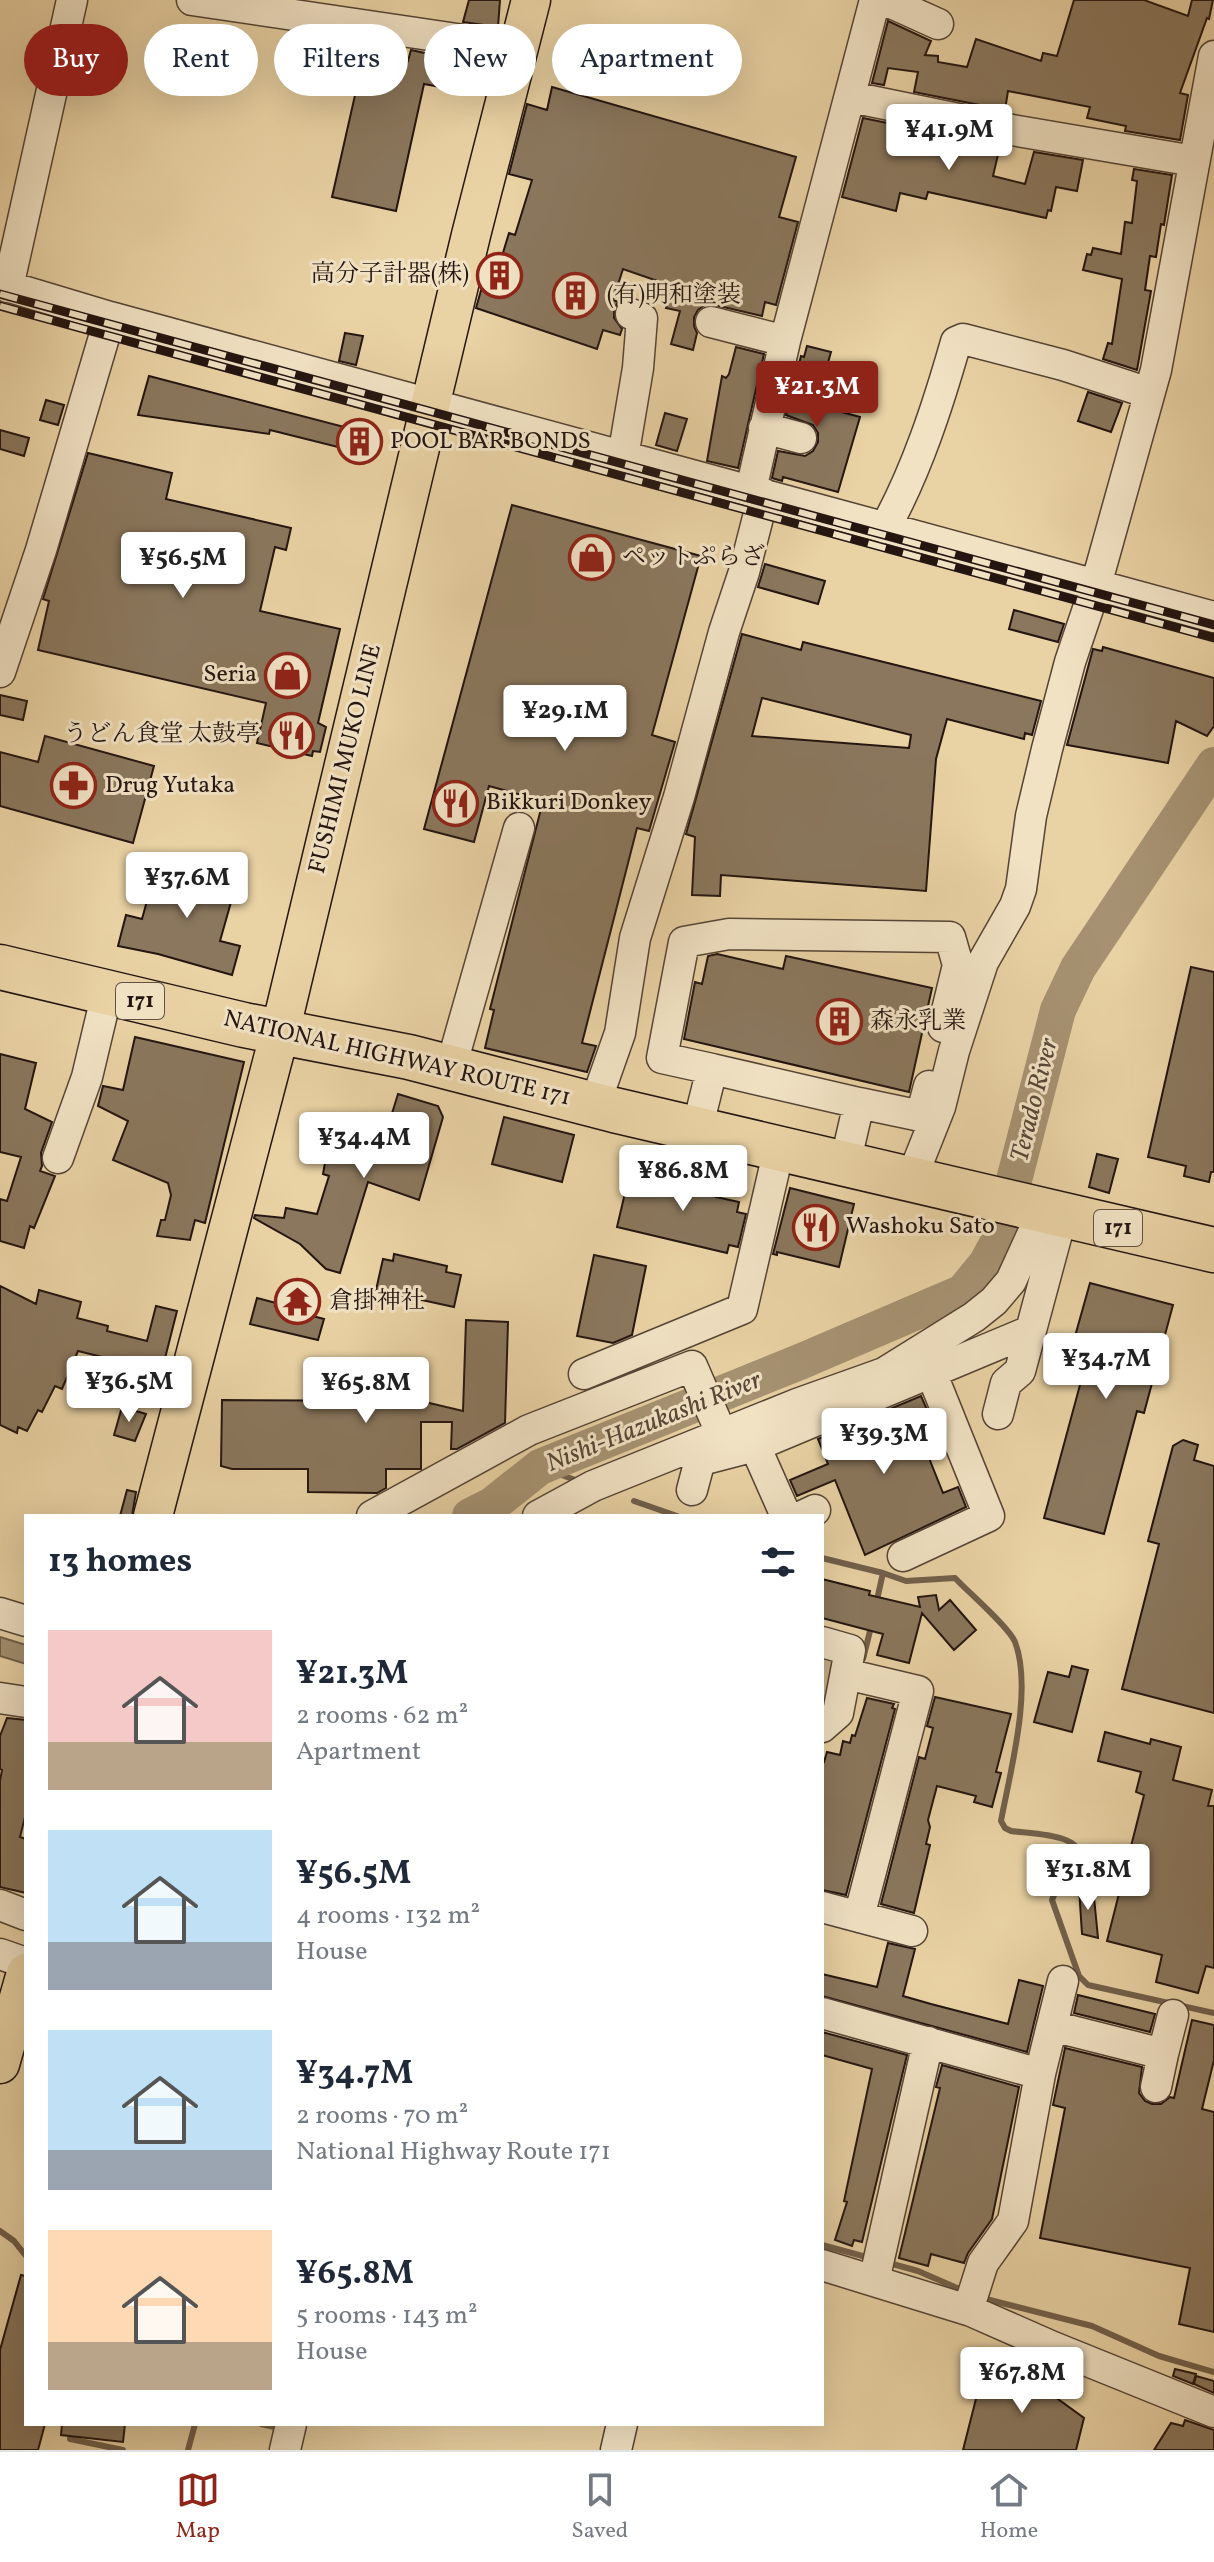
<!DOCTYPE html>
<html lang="en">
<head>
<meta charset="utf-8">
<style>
	body { margin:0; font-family:Vollkorn,"Noto Serif JP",serif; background:#f2f2f3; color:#1f2937; height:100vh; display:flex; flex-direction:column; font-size:30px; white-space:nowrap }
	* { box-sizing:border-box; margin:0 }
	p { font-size:26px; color:#747a83 }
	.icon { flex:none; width:44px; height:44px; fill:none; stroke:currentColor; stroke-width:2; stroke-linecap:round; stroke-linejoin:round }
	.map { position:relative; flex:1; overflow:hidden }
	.panel { position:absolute; left:24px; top:1514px; width:800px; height:912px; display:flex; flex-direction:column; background:#fff; border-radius:0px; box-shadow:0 8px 32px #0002 }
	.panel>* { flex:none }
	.hud { position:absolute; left:24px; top:24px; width:800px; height:72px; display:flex; gap:16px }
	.price { position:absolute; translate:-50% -68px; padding:0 18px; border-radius:8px; background:#fff; color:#222; font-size:26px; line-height:52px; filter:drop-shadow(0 2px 4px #0008) }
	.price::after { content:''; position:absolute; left:50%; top:48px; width:24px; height:18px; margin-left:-12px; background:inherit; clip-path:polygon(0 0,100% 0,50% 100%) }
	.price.selected { background:#8f2418; color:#fff }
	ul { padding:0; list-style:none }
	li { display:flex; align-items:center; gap:24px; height:200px; padding:0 24px }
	li span { display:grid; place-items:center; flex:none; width:224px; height:160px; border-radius:0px; color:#555 }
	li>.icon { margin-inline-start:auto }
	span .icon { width:96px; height:96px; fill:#fffc; stroke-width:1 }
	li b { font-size:34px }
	h2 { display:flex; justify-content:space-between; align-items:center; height:96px; padding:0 24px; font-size:34px }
	.pill { padding:0 28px; border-radius:36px; background:#fff; box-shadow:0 8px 32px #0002; font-size:28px; line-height:72px }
	.pill.selected { background:#8f2418; color:#fff }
	.tabs { display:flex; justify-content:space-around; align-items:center; height:112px; border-top:2px solid #e0e1e3; background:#fff; font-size:22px; color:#747a83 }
	.tabs a { display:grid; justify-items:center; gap:4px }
	.tabs .selected { color:#8f2418 }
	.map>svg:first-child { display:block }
</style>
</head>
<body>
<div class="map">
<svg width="1214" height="2450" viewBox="0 0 1214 2450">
	<rect width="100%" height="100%" fill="#e9d2a4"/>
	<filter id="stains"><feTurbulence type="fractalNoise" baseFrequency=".0025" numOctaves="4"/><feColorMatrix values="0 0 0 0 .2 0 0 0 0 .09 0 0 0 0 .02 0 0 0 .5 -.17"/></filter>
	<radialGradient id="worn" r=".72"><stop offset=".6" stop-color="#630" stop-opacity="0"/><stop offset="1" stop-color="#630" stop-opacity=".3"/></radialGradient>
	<path fill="#c8b28b" stroke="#76644e" stroke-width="2" d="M822 1652 832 1655 841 1668 822 1711Z"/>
	<path fill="#a69272" stroke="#72604b" stroke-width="2" d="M507 1482 511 1494 495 1516H465L490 1502Z
		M0 1637 26 1645V1664L0 1656Z"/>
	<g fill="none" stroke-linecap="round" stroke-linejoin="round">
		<path stroke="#72604b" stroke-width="6" d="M540 1467 578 1481
			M634 1501 677 1516
			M822 1558 883 1573 906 1581 955 1578C968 1592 1009 1627 1015 1642 1033 1689 1010 1772 1001 1821L1005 1828 1011 1831C1029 1834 1098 1833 1074 1868 1066 1879 1056 1887 1052 1900L1079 1976 1088 1985 1214 2013
			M876 1604 883 1573
			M863 1659 872 1623
			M0 2231 14 2241 26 2256
			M822 2245 870 2258
			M889 2263 918 2271 964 2291
			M982 2298 1092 2326 1159 2356 1214 2372
			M72 2424 70 2439 123 2450
			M261 2424 279 2428
			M188 2450 195 2424"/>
		<path stroke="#a69272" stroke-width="36" d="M470 1516 492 1505 540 1467 802 1361 963 1292 986 1264 998 1242 1058 1010 1078 968 1214 765"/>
	</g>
	<path fill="#8a775d" stroke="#241510" stroke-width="2" fill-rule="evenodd" d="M469 0H500L498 27 463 22Z
		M1074 0H1144L1188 16 1192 0H1213L1209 19 1207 18 1180 93 1188 95 1180 140 1125 131 1126 126 1087 118 1090 107 1008 91 1005 110 914 92 918 72 888 68 884 85 872 83 888 21 931 41 925 55 938 56V62L967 67 976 39 1041 61 1043 53 1057 56Z
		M411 50 462 61 463 58 492 62 484 95 424 84 396 211 332 197 365 51 408 61Z
		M552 87 796 157 779 217 798 222 776 305 765 302 762 316 715 305H705L698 310 694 317V326L697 333 693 350 671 344 680 311 666 308 672 286 623 269 613 300 618 302 614 309V318L622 329 620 335 603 330 597 349 476 308 489 262 499 266 509 233 515 235 532 180 509 174 527 104 547 110Z
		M863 118 917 129 914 139 949 147 951 136 1000 146 993 176 1025 184 1034 152 1083 160 1077 191 1056 187 1051 211 1048 210 1046 218 928 192 926 199 900 193 896 211 842 197Z
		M1134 169 1172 175 1164 225 1161 224 1156 257 1150 256 1145 290 1151 291 1137 370 1103 359 1108 343 1112 344 1122 279 1083 270 1087 254 1091 255 1093 248 1121 254 1125 222 1132 223 1137 181 1132 180Z
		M345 333 363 336 356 365 339 361Z
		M807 346 831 352 816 405 860 417 838 492 783 477 782 481 772 478 778 451 805 456 813 451 818 442V433L813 425 786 415 801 356 804 357Z
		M736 347 764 354 738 468 707 461 722 376 726 378 729 374Z
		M149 376 371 434 366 454 270 430 269 434 138 415Z
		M1088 392 1122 403 1111 432 1078 421Z
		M46 400 64 405 58 425 40 420Z
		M665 413 687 419 677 451 656 445Z
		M0 430 29 438 24 456 0 449Z
		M88 453 172 473 166 499 291 528 286 550 275 547 260 611 340 629 318 723 326 727 320 752 313 751 312 756 257 743 266 703 38 650 49 601 43 599Z
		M512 505 701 556 652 735 675 742 649 831 637 828 582 1043 596 1046 587 1072 485 1048 494 1010 490 1009 543 801 489 786 474 842 424 829Z
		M765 564 825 581 818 604 758 587Z
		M1014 610 1064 624 1058 642 1009 629Z
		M742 634 801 650 803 642 1041 701 1032 735 1025 733 1024 739 947 719 936 759 926 891 721 875 720 896 692 895 695 837 686 834ZM762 698 911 735 909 748 752 736Z
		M1103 647 1214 678V726L1207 736 1176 721 1168 763 1067 745 1093 649 1102 651Z
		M0 695 27 701 23 720 0 715Z
		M45 736 154 766 133 843 0 806V752L38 762Z
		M178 856 197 862 196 869 237 881 220 941 240 946 232 975 158 954 118 946 126 915 142 919 150 890 167 894Z
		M717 954 783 969 786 956 932 988 909 1092 684 1039 695 982 702 984 708 956Z
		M1191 967 1214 972V1172H1211L1209 1182 1184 1176 1186 1166 1148 1157Z
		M135 1037 244 1062 205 1223 195 1220 190 1240 157 1236 161 1220H165L171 1195 168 1183 113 1160 128 1121 98 1106 103 1086 123 1090Z
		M0 1054 36 1063 25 1109 52 1122 41 1153 42 1166 40 1171 55 1176 34 1228 30 1226 24 1248 0 1241V1199L7 1201 21 1157 0 1152Z
		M398 1094 438 1106 443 1117 419 1200 368 1182 340 1273 326 1269 300 1244 254 1218 255 1215 284 1218 286 1208 317 1214 329 1176 323 1174 330 1135 381 1149Z
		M504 1117 574 1135 562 1182 492 1164Z
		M1097 1154 1118 1159 1109 1193 1089 1187Z
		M701 1173 720 1177 716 1197 739 1202 737 1212 746 1214 738 1247 729 1245 727 1253 617 1227 629 1176 697 1192Z
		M790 1188 854 1204 839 1267 777 1252V1255L773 1254Z
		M394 1254 447 1266 446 1272 461 1275 454 1307 376 1290 383 1259 393 1261Z
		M594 1255 646 1266 632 1335 613 1343 577 1336Z
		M1090 1283 1173 1305 1144 1413 1137 1411 1104 1534 1044 1518 1087 1359 1070 1354Z
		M0 1286 36 1304 39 1290 81 1302 77 1318 108 1326 107 1331 147 1341 156 1306 177 1311 160 1378 139 1373 140 1370 105 1361 106 1358 78 1351 62 1389 55 1386 42 1412 38 1410 27 1431 18 1427 17 1433 0 1425Z
		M257 1298 276 1303 275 1306 324 1319 318 1340 250 1324Z
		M466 1320 508 1322 505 1423 457 1449H451L452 1422H421V1469H386V1488L377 1493 308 1492V1469H232L221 1466 222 1400 421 1401 463 1411Z
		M921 1396 928 1412 919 1416 931 1446 925 1448 943 1493 958 1487 966 1507 865 1555 835 1480 797 1496 790 1480 828 1464 818 1439Z
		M122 1407 146 1414 135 1441 114 1435Z
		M1183 1440 1198 1445 1194 1460 1214 1466V1713L1122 1689 1159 1544 1148 1541 1173 1446Z
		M127 1490 136 1492 132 1516H120Z
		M822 1579 870 1591 869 1595 920 1607 918 1597 936 1595 939 1610 950 1600 976 1630 954 1650 922 1613 909 1663 877 1655 883 1634 822 1618Z
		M1072 1666 1088 1670 1072 1732 1034 1722 1048 1672 1069 1677Z
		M935 1697 1011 1714 996 1772 1001 1773 992 1807 974 1802 976 1796 937 1786 928 1820 930 1827 926 1844 930 1845 914 1913 881 1904 919 1757 925 1759 933 1728 927 1726Z
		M867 1698 894 1704 892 1708 895 1709 846 1895 822 1890V1761L824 1762 827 1752 840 1755 843 1741 850 1743 852 1735 855 1736Z
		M7 1718 26 1720V1813L20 1837 26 1839V1893L0 1887V1781L2 1770 0 1769V1736Z
		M1105 1732 1150 1744 1151 1739 1181 1747 1173 1780 1212 1790 1208 1806H1214V1968L1206 1966 1198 1993 1156 1982 1162 1955 1107 1941 1144 1795 1136 1792 1141 1772 1098 1761Z
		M1093 1887 1098 1938 1082 1934 1079 1888Z
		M888 1943 915 1949 903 1996 931 2004 1008 2024 1019 1980 1043 1986 1027 2052 822 1996V1974L877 1987Z
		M1078 1995 1155 2014 1150 2032 1074 2013Z
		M1192 2020 1214 2025V2060L1202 2109 1214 2112V2332L1179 2324 1190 2268 1040 2238 1065 2108 1053 2105 1065 2048 1142 2067 1139 2093 1145 2101 1152 2104H1161L1170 2097 1174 2098Z
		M822 2032 907 2055 862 2242 854 2240 852 2246 835 2240 847 2202 844 2201 872 2069 822 2055Z
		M942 2065 1019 2087 992 2219 968 2253 964 2263 931 2254 928 2266 899 2258 940 2088 936 2087Z
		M21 2275 26 2276V2424H45L38 2450H0V2350Z
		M1015 2350 1043 2362 1036 2383 1084 2418 1076 2450H963L979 2387 1001 2393Z
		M1175 2369 1196 2374 1193 2384 1173 2376Z
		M1196 2376 1214 2381V2393L1194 2384Z
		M1185 2420 1214 2430V2450H1154L1171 2423 1183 2426Z
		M62 2424H125L123 2442 61 2435Z"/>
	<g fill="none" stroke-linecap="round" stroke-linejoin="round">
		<defs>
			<path id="minor" d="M192 0 518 48
				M885 0 938 24
				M851 97 1012 130 1194 161
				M0 284 110 317 1214 617
				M8 287 72 0
				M711 322 785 341
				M764 428 801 438
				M623 457 638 368 642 318 631 314
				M751 490 785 341 875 0
				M885 528C917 470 938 405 956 342L963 339 1063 365 1149 393
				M0 672 41 550 110 317
				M451 1067 519 828
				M712 1069 662 1058 684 942 729 934 950 937 958 965 943 1027
				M859 1103 921 1116 929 1086
				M595 1104 620 1033 635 938 679 797 724 632 744 572 764 494
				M697 1129 712 1069 859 1103 845 1164
				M58 1158 87 1077 107 993
				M911 1180 940 1107 954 1051 983 962 1015 906 1021 889 1031 816 1047 749 1070 662 1096 585 1156 370 1214 56
				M584 1374 742 1309 779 1149
				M998 1414 1006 1383 1020 1371 1062 1215
				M755 1446 786 1516
				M709 1458 755 1446 1030 1331
				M692 1490 700 1460
				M372 1516 529 1430 692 1366 722 1435
				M538 1516 593 1486 797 1404 884 1373 974 1317 994 1301 1011 1281 1032 1235
				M802 1516 815 1510
				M903 1556 989 1516 931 1372
				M0 1613 26 1621
				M822 1642 850 1650 838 1713 822 1727
				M846 1674 918 1691 859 1917
				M0 1698 26 1702
				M0 1905 26 1915
				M822 1907 912 1931
				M0 1954 26 1963
				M822 2013 1040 2074
				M1052 2026 1163 2054 1173 2015
				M1156 2087 1163 2054
				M822 2265 971 2311 1053 2347 1214 2412
				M874 2281 928 2042
				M968 2310 983 2263 1013 2221 1040 2074 1063 1981
				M285 2450 291 2424
				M616 2450 622 2424"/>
			<path id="major" d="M153 1516 280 1032 471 235 531 0
				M0 2064 26 1973"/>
			<path id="highway" d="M0 967 244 1025 409 1057 614 1110 1214 1250"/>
		</defs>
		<use href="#minor" stroke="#554435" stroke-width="33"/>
		<use href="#major" stroke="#241510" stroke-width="41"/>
		<use href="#highway" stroke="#241510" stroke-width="47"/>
		<use href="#minor" stroke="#f1e2c4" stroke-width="30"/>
		<use href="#major" stroke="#e9d2a4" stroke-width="38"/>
		<use href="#highway" stroke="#e9d2a4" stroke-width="44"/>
		<defs>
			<path id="rail" d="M0 294 1214 625
				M0 306 1214 638"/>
		</defs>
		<use href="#rail" stroke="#241510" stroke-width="9"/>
		<use href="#rail" stroke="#f1e2c4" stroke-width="6" stroke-dasharray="18" stroke-linecap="butt"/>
	</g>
	<defs>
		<symbol id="building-ring" viewBox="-11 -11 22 22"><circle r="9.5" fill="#f1e2c4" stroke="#8f2418" stroke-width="1.5"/><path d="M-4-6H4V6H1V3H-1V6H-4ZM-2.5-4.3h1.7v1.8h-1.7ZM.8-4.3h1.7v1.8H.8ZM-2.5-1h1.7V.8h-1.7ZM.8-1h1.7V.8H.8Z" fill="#8f2418"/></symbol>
		<symbol id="shop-ring" viewBox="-11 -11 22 22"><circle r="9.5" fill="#f1e2c4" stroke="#8f2418" stroke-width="1.5"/><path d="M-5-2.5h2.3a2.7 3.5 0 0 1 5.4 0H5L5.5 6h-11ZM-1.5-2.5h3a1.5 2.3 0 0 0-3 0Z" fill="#8f2418"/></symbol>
		<symbol id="restaurant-ring" viewBox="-11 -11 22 22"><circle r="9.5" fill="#f1e2c4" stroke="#8f2418" stroke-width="1.5"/><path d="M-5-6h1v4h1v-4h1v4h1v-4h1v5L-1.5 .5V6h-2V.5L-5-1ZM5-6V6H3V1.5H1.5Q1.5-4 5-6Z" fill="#8f2418"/></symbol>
		<symbol id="pharmacy-ring" viewBox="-11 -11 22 22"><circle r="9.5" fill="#f1e2c4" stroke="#8f2418" stroke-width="1.5"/><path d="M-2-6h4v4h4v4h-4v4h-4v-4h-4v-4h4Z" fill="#8f2418"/></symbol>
		<symbol id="temple-ring" viewBox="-11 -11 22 22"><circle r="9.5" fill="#f1e2c4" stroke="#8f2418" stroke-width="1.5"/><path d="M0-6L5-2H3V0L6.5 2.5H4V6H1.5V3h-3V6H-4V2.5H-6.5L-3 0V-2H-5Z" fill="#8f2418"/></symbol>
	</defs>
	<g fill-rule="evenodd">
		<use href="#building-ring" x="474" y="250" width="51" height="51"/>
		<use href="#building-ring" x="550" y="270" width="51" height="51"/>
		<use href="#building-ring" x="334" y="416" width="51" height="51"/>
		<use href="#shop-ring" x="566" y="532" width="51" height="51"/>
		<use href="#shop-ring" x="262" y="650" width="51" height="51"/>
		<use href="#restaurant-ring" x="266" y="710" width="51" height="51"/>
		<use href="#pharmacy-ring" x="48" y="760" width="51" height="51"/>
		<use href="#restaurant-ring" x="430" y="778" width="51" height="51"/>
		<use href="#building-ring" x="814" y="996" width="51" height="51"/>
		<use href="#restaurant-ring" x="790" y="1202" width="51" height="51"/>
		<use href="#temple-ring" x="272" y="1276" width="51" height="51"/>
	</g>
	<g text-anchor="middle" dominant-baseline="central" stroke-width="6" stroke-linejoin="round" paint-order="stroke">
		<g fill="#f1e2c4" stroke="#625246" stroke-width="2">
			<rect x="116" y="983" width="48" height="36" rx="6"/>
			<rect x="1094" y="1210" width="48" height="36" rx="6"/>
		</g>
		<g font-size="22" font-weight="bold" fill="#241510">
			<text x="140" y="1001">171</text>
			<text x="1118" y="1228">171</text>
		</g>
		<g font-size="24" fill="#241510" stroke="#f1e2c4" text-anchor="start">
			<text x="469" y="275" text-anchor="end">高分子計器(株)</text>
			<text x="607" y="296">(有)明和塗装</text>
			<text x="390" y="442">POOL BAR BONDS</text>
			<text x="622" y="558">ペットぷらざ</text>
			<text x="257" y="675" text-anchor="end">Seria</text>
			<text x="260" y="735" text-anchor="end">うどん食堂 太鼓亭</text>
			<text x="105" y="786">Drug Yutaka</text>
			<text x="486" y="803">Bikkuri Donkey</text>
			<text x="870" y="1022">森永乳業</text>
			<text x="846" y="1227">Washoku Sato</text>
			<text x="329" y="1302">倉掛神社</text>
		</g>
		<g font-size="24" fill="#241510" stroke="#f1e2c4">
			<text transform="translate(346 759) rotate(-76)">FUSHIMI MUKO LINE</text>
			<text transform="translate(397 1059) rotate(13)">NATIONAL HIGHWAY ROUTE 171</text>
		</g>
		<g font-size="26" font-style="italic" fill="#584737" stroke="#f1e2c4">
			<text transform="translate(1035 1100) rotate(-76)">Terado River</text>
			<text transform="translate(654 1422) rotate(-22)">Nishi-Hazukashi River</text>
		</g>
	</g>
	<rect width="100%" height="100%" filter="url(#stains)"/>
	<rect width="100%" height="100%" fill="url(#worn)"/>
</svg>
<b class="price" style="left:949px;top:172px">¥41.9M</b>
<b class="price selected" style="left:817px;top:429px">¥21.3M</b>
<b class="price" style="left:183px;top:600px">¥56.5M</b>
<b class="price" style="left:565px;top:753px">¥29.1M</b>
<b class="price" style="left:187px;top:920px">¥37.6M</b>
<b class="price" style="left:364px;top:1180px">¥34.4M</b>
<b class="price" style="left:683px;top:1213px">¥86.8M</b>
<b class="price" style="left:1106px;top:1401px">¥34.7M</b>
<b class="price" style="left:129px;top:1424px">¥36.5M</b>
<b class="price" style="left:366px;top:1425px">¥65.8M</b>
<b class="price" style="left:884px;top:1476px">¥39.3M</b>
<b class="price" style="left:1088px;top:1912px">¥31.8M</b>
<b class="price" style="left:1022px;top:2415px">¥67.8M</b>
<div class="hud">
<a class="pill selected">Buy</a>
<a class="pill">Rent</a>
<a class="pill">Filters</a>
<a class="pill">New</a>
<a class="pill">Apartment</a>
</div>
<section class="panel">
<h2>13 homes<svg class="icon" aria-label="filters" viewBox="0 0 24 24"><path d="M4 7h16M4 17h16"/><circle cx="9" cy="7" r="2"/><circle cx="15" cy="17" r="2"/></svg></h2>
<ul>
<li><span style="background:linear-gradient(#f6c9c9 70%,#b9a48a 0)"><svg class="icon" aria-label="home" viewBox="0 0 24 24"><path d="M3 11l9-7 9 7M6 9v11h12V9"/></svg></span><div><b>¥21.3M</b><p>2 rooms · 62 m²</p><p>Apartment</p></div></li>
<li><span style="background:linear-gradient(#bfe0f5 70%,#9aa5b1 0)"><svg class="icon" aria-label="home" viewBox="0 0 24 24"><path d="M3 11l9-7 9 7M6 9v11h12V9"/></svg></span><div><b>¥56.5M</b><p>4 rooms · 132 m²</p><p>House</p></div></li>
<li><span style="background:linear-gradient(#bfe0f5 75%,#9aa5b1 0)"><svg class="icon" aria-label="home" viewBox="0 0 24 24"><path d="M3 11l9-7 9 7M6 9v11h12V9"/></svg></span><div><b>¥34.7M</b><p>2 rooms · 70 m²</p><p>National Highway Route 171</p></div></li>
<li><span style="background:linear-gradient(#ffd9b3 70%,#b9a48a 0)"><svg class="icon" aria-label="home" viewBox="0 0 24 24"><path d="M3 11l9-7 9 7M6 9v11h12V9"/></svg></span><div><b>¥65.8M</b><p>5 rooms · 143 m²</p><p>House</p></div></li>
</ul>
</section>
</div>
<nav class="tabs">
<a class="selected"><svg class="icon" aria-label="map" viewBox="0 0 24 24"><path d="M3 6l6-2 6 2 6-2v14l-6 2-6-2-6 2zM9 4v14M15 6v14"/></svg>Map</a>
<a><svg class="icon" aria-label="saved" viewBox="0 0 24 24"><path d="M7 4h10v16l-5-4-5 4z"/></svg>Saved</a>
<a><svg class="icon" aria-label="home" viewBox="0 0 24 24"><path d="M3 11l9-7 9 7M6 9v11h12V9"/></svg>Home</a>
</nav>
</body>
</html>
